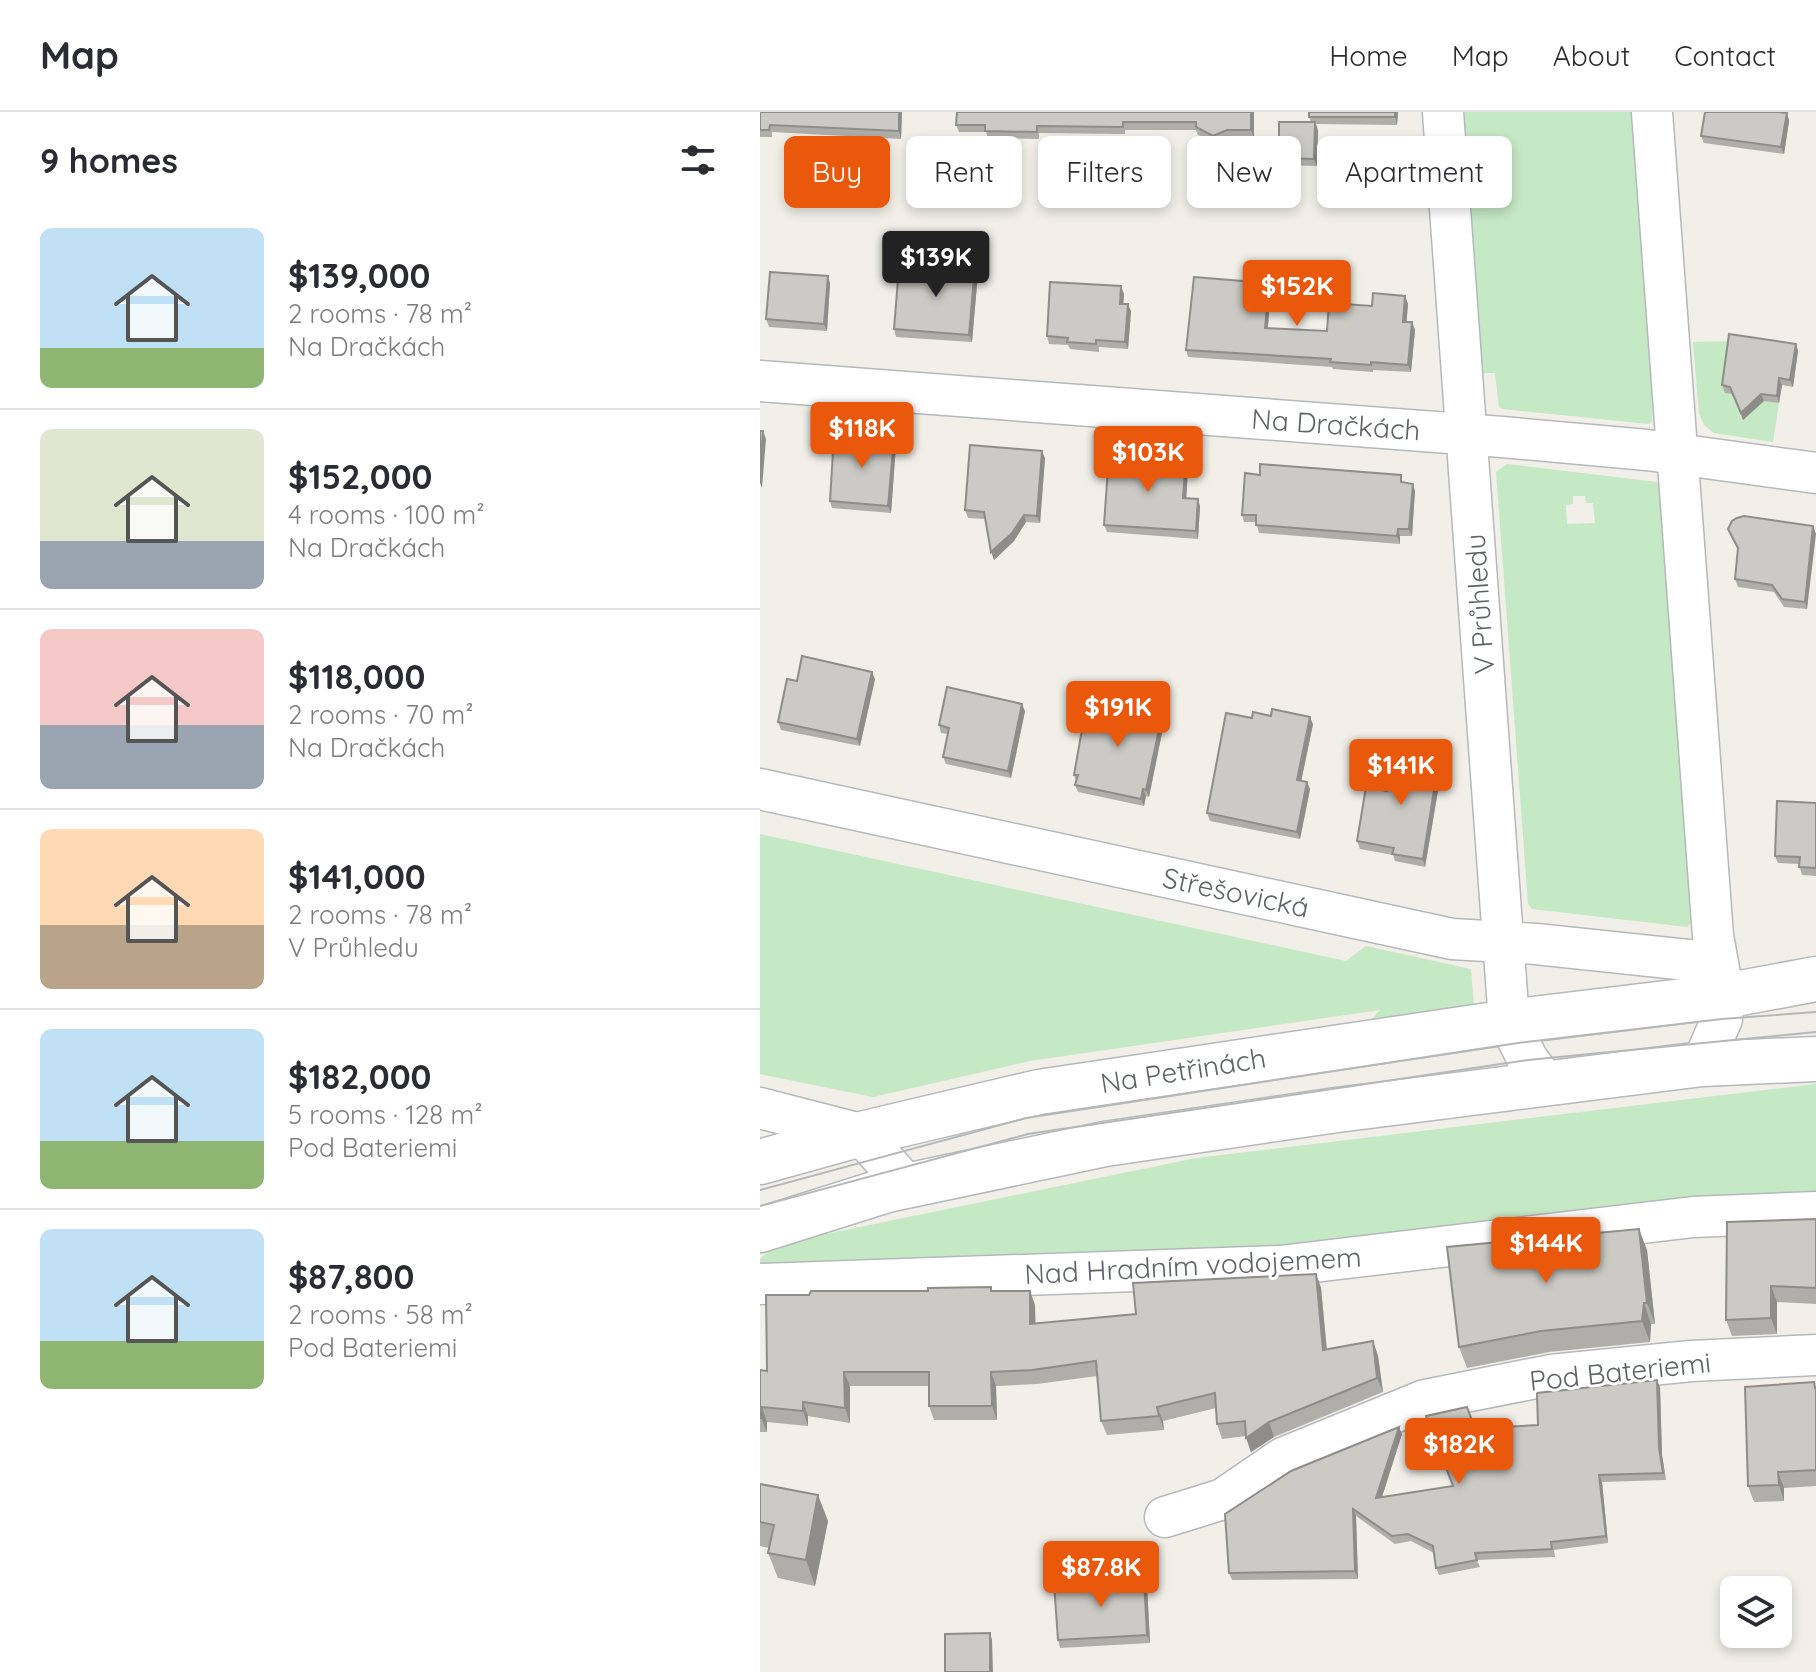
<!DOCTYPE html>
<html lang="en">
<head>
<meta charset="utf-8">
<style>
	body { margin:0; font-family:Quicksand,sans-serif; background:#f2f2f3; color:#2b2b33; height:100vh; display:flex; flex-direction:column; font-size:30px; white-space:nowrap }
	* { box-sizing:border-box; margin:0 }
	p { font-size:26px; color:#7c7c81 }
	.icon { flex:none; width:44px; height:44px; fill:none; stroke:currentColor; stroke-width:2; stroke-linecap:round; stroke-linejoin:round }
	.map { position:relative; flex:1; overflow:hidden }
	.drawer { display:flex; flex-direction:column; background:#fff; width:760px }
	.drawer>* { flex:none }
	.guide { position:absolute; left:24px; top:24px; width:760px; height:72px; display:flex; gap:16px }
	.fabs { position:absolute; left:960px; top:1464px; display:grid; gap:16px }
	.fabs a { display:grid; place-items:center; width:72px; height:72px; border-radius:12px; background:#fff; box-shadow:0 4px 12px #0003; font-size:40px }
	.price { position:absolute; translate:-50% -68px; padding:0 18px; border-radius:8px; background:#ea580c; color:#fff; font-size:26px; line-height:52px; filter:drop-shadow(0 2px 4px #0008) }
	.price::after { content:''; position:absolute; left:50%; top:48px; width:24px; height:18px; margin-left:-12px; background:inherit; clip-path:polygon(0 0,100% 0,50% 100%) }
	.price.on { background:#222; color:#fff }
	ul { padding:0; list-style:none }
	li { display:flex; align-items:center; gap:24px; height:200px; padding:0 40px }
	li+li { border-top:2px solid #e1e1e2 }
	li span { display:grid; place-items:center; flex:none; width:224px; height:160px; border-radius:12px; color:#555 }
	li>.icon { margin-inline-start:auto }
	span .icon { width:96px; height:96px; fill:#fffc; stroke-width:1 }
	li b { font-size:34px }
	h2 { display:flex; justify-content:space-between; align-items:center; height:96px; padding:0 40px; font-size:34px }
	.chip { padding:0 28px; border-radius:12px; background:#fff; box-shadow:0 4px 12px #0003; font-size:28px; line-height:72px }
	.chip.on { background:#ea580c; color:#fff }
	header { display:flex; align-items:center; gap:48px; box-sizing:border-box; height:112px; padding:0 40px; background:#fff; border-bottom:2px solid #e1e1e2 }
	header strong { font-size:38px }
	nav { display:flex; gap:44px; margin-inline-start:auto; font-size:28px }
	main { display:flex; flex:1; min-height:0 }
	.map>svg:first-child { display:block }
</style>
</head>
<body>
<header>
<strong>Map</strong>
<nav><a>Home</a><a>Map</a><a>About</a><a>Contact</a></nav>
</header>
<main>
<section class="drawer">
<h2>9 homes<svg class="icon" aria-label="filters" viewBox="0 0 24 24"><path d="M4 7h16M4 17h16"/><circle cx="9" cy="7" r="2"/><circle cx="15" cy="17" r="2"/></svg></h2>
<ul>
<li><span style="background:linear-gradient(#bfe0f5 75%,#8fb573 0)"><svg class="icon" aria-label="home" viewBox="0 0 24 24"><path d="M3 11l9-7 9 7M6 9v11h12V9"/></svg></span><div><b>$139,000</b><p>2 rooms · 78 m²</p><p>Na Dračkách</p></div></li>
<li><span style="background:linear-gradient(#dfe7d0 70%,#9aa5b1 0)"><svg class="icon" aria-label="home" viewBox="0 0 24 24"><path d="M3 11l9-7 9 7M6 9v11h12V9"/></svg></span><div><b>$152,000</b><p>4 rooms · 100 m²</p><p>Na Dračkách</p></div></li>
<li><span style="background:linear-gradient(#f6c9c9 60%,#9aa5b1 0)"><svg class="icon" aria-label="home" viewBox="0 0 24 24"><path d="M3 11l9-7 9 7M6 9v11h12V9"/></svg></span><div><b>$118,000</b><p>2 rooms · 70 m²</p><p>Na Dračkách</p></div></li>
<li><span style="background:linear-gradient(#ffd9b3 60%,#b9a48a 0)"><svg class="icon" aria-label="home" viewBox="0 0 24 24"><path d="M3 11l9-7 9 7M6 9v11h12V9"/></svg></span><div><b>$141,000</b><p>2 rooms · 78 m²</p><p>V Průhledu</p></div></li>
<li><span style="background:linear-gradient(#bfe0f5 70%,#8fb573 0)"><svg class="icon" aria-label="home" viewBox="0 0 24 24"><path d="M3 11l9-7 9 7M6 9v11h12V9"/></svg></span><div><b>$182,000</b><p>5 rooms · 128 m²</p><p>Pod Bateriemi</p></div></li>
<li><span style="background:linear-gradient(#bfe0f5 70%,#8fb573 0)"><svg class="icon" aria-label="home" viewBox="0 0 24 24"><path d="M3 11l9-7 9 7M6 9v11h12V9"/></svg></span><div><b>$87,800</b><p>2 rooms · 58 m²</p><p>Pod Bateriemi</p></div></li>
</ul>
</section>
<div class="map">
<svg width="1056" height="1560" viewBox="0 0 1056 1560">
	<rect width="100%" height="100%" fill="#f1efe8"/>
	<path fill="#c5e8c5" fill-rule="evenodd" d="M701 0H880L904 293 892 294V309L889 312 742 297 739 295 735 261H721Z
		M972 229 976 283 1019 291 1013 330 954 321 944 313 939 301 933 230Z
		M747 352 897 370 901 375 934 807 927 815 772 797 768 792 736 360ZM813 384H825L826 391H833L835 411 807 412 806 393 813 392Z
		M0 722 586 849 606 834 711 857 714 895 607 912 620 898 270 949 113 985 0 962Z
		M1056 972V1082L503 1136 94 1152 0 1151V1147L17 1132 436 1046Z"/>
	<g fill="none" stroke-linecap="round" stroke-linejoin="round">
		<defs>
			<path id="minor" d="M683 0 749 910 768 948 787 973
				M892 0 953 824 964 884 962 907 942 952
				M0 269 742 325 887 338 1056 361
				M0 677 692 827 776 832 956 851
				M0 996 101 1022 147 1074
				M0 1172 520 1154 933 1105 1056 1100
				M405 1405 463 1387 523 1346 665 1288 791 1263 931 1249 1056 1243"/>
			<path id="tertiary" d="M0 1050 101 1022 279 980 749 910 964 884 1056 867
				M0 1118 127 1078 345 1032 577 998 942 952 1056 947"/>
		</defs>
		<use href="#minor" stroke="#b5b8bc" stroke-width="43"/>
		<use href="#tertiary" stroke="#b5b8bc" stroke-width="47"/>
		<use href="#minor" stroke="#fff" stroke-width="40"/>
		<use href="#tertiary" stroke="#fff" stroke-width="44"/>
		<path stroke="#b6b7b8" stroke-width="2" d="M0 1078 266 1006 758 931 962 907 1056 900
			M0 1094 268 1022 768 948 1056 920"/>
	</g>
	<path fill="#afaea9" d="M0 0H142L141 27 12 20V25H0Z
		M197 0H494V26H470L456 31 438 23 436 18H365V22L279 21V27L228 26 226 20H199L196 13Z
		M638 0 637 13 556 12 558 18 557 54 521 53 519 46 551 10 549 5Z
		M1027 1 1029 9 1024 42 944 31 941 24Z
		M215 154 218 161 212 230 136 225 134 217 154 169Z
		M494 170 497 177 495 194 507 195 509 202 508 216 567 219 612 194 645 184 648 192 646 210H652L655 218 651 260 613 258V260L573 257 572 255 428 245 426 238Z
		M70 171 67 219 9 215 6 207Z
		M364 182 363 192 371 199 368 237 339 235V240L310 237 308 233 289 232 287 224Z
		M1036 232 1038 239 1033 275 1022 273 1019 291 1004 289 983 308 972 282 965 281 962 273Z
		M134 326 136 333 131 401 72 396 70 389Z
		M285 346 280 411 266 410 254 429 234 448 226 407 208 406 205 398Z
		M428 355 426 386 440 394 438 427 347 420 344 413Z
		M644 371 655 379 652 424H640V432L499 421 496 410H484L482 403Z
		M1053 414 1047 497 1024 495 1014 480 978 475 975 467 978 438 968 417Z
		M115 567 100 634 21 618 18 610Z
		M369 598 403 599 405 606 389 685 386 684 384 694 318 680 315 673 316 669 314 663Z
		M265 599 251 666 186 652 183 645 188 622 181 621 179 613Z
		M492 606 553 612 541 669 547 670 550 677 540 727 450 709 447 701Z
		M679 647 682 655 665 755 635 749 633 743 600 737 597 729 627 679Z
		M1056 691V764L1042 763 1039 752 1018 751 1015 744Z
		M1056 1107V1192L1017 1190V1222L972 1224 966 1208Z
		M887 1138 895 1212H891L890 1230 789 1240 707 1256 699 1235Z
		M556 1162 561 1176 567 1237 613 1229 618 1244 623 1280 514 1325 491 1340 486 1324 462 1327 457 1312 456 1296 403 1309 404 1318 347 1323 341 1309 337 1264 277 1272 236 1274 237 1308H174L169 1294V1274H90V1311L48 1304V1314L7 1310V1320H0V1258L7 1259 49 1183 231 1175 232 1179 275 1193V1212L376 1202Z
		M1056 1274V1374L1024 1376V1389L994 1390 988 1374Z
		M900 1275 902 1343 906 1368 842 1370 848 1431 794 1438 795 1445 717 1448 720 1455 679 1463 676 1456 674 1441 651 1429 635 1432 596 1404 598 1467 472 1468 469 1461 642 1322 622 1385 693 1374 716 1319 778 1313Z
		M0 1372 68 1409 55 1474 18 1466 8 1441 9 1436 0 1434Z
		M387 1473 390 1531 300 1536 298 1528Z"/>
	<path fill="#8f8d8a" d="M139 0H142L141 27 139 19Z
		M491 0H494V26L491 18Z
		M635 0H638L637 13 635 5Z
		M1027 1 1029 9 1024 42 1021 35Z
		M555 10 558 18 557 54 554 47Z
		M215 154 218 161 212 230 209 223Z
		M68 164 70 171 67 219 64 212Z
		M494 170 497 177 495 201 492 194Z
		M361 174 364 182 363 199 360 192Z
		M645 184 648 192 646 217 643 210Z
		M368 192 371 199 368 237 365 230Z
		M507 195 509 202 507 223 505 216Z
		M652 210 655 218 651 260 648 253Z
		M1036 232 1038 239 1033 275 1030 268Z
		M1019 266 1022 273 1019 291 1017 284Z
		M1001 282 1004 289 983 308 981 301Z
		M3 319 6 327 2 376 0 371V360Z
		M134 326 136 333 131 401 128 394Z
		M282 339 285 346 280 411 277 404Z
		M426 347 428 355 426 393 423 386Z
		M653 372 655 379 652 424 649 417Z
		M438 387 440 394 438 427 436 419Z
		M264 403 266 410 254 429 234 448 231 440Z
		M1053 414 1056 422 1047 497 1045 490Z
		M638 417 640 424V432L637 424Z
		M112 560 115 567 100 634 97 627Z
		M262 592 265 599 251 666 248 659Z
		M403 599 405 606 389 685 386 678Z
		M550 605 553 612 540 675 537 668Z
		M679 647 682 655 665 755 663 747Z
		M547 670 550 677 540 727 537 720Z
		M383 677 386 684 384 694 381 687Z
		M879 1117 887 1138 895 1212 887 1191Z
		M556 1162 561 1176 568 1253 563 1238Z
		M1011 1174 1017 1190V1222L1011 1206Z
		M270 1179 275 1193 276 1227 270 1212Z
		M884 1191 891 1212 890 1230 882 1209Z
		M613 1229 618 1244 623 1280 617 1266Z
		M84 1260 90 1274V1311L85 1296Z
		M231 1260 236 1274 237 1308 232 1294Z
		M897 1268 900 1275 902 1343 906 1368 899 1336Z
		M43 1290 48 1304V1314L43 1299Z
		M2 1295 7 1310V1320L1 1306Z
		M397 1295 403 1309 404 1318 399 1304Z
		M509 1310 514 1325 491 1340 486 1326Z
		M639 1315 642 1322 619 1394 616 1386Z
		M1018 1360 1024 1376V1389L1019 1373Z
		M839 1363 842 1370 848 1431 846 1424Z
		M58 1383 68 1409 55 1474 46 1448Z
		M593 1397 596 1404 598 1467 595 1459Z
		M384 1466 387 1473 390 1531 387 1523Z
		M230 1521 232 1528 233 1560H230Z"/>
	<path fill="#cccac5" stroke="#8f8d8a" stroke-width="2" d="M0 0H139V19L10 13 9 18H0Z
		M197 0H491V18H467L453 24 436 15V10H363V15L277 14V20L225 19V13H196Z
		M549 0H635V5H549Z
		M945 0H1017L1027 1 1021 35 941 24Z
		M519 10H555L554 47 519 46Z
		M156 149 215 154 209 223 134 217 138 167 154 169Z
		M10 160 68 164 64 212 6 207Z
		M434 165 494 170 492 194 507 195 505 216 567 219 569 191 612 194 613 181 645 184 643 210H652L648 253 611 250V253L570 250 571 247 426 238Z
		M290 170 361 174 360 192H368L365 230 336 228V232L307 230 308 226 287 224Z
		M969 222 1036 232 1030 268 1019 266 1017 284 1001 282 981 301 970 275 962 273Z
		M0 319H3L0 360Z
		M74 323 134 326 128 394 70 389Z
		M210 333 282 339 277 404 264 403 252 421 231 440 224 400 205 398Z
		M349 341 426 347 423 386 438 387 436 419 344 413Z
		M500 352 641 363V370L653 372 649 417H638L637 424 496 413V403H482L485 361 500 363Z
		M984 404 1053 414 1045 490 1022 487 1012 473 975 467 978 436 968 417 972 409 977 406Z
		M42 544 112 560 97 627 18 610 27 567 37 569Z
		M187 575 262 592 248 659 183 645 189 616 179 613Z
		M330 590 369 598 370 592 403 599 386 678 383 677 381 687 315 673 318 663H314L321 623Z
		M512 597 550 605 537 668 547 670 537 720 447 701 466 601 492 606 493 600 511 604Z
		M634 640 679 647 663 747 632 742 634 736 597 729 606 675 627 679Z
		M1017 689 1056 691V756L1039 755 1040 745 1015 744Z
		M1056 1107V1176L1011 1174V1206L966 1208 967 1110Z
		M879 1117 887 1191H884L882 1209 781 1219 699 1235 687 1135Z
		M556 1162 563 1238 613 1229 617 1266 509 1310 486 1326 485 1309 457 1312 455 1281 397 1295 399 1304 341 1309 336 1249 272 1258 231 1260 232 1294H169V1260H84L85 1296 43 1290V1299L2 1295 1 1306H0V1258L7 1259 6 1183H49L51 1179H168V1176L231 1175V1179H270V1212L376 1202 373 1171Z
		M897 1268 899 1336 903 1361 839 1363 846 1424 791 1430 792 1437 715 1441 717 1448 676 1456 673 1434 648 1422 632 1424 593 1397 595 1459 469 1461 465 1402 531 1359 639 1315 616 1386 693 1374 666 1304 707 1295 716 1319 724 1316 778 1313 777 1281Z
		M1054 1270 1055 1276H1056V1358L1018 1360 1019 1373 988 1374 985 1275Z
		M0 1372 58 1383 46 1448 8 1441 14 1413 0 1410Z
		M384 1466 387 1523 298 1528 294 1471Z
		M230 1521V1560H185V1522Z"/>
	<g text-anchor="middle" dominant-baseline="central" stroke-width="6" stroke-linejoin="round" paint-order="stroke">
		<g font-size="28" fill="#5f6368" stroke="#fff">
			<text transform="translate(576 312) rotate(4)">Na Dračkách</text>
			<text transform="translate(719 492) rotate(-94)">V Průhledu</text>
			<text transform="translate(476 780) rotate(12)">Střešovická</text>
			<text transform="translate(423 958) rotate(-9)">Na Petřinách</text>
			<text transform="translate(433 1153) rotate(-3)">Nad Hradním vodojemem</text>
			<text transform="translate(860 1259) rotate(-6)">Pod Bateriemi</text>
		</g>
	</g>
</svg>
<div class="fabs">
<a><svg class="icon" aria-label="layers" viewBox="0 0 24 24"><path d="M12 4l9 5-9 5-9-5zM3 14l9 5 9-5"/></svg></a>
</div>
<b class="price on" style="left:176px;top:187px">$139K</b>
<b class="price" style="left:537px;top:216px">$152K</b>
<b class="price" style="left:102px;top:358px">$118K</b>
<b class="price" style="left:388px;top:382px">$103K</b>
<b class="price" style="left:358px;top:637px">$191K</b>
<b class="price" style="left:641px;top:695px">$141K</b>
<b class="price" style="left:786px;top:1173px">$144K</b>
<b class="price" style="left:699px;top:1374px">$182K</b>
<b class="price" style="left:341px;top:1497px">$87.8K</b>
<div class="guide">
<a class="chip on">Buy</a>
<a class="chip">Rent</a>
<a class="chip">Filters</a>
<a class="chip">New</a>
<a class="chip">Apartment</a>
</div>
</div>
</main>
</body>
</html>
